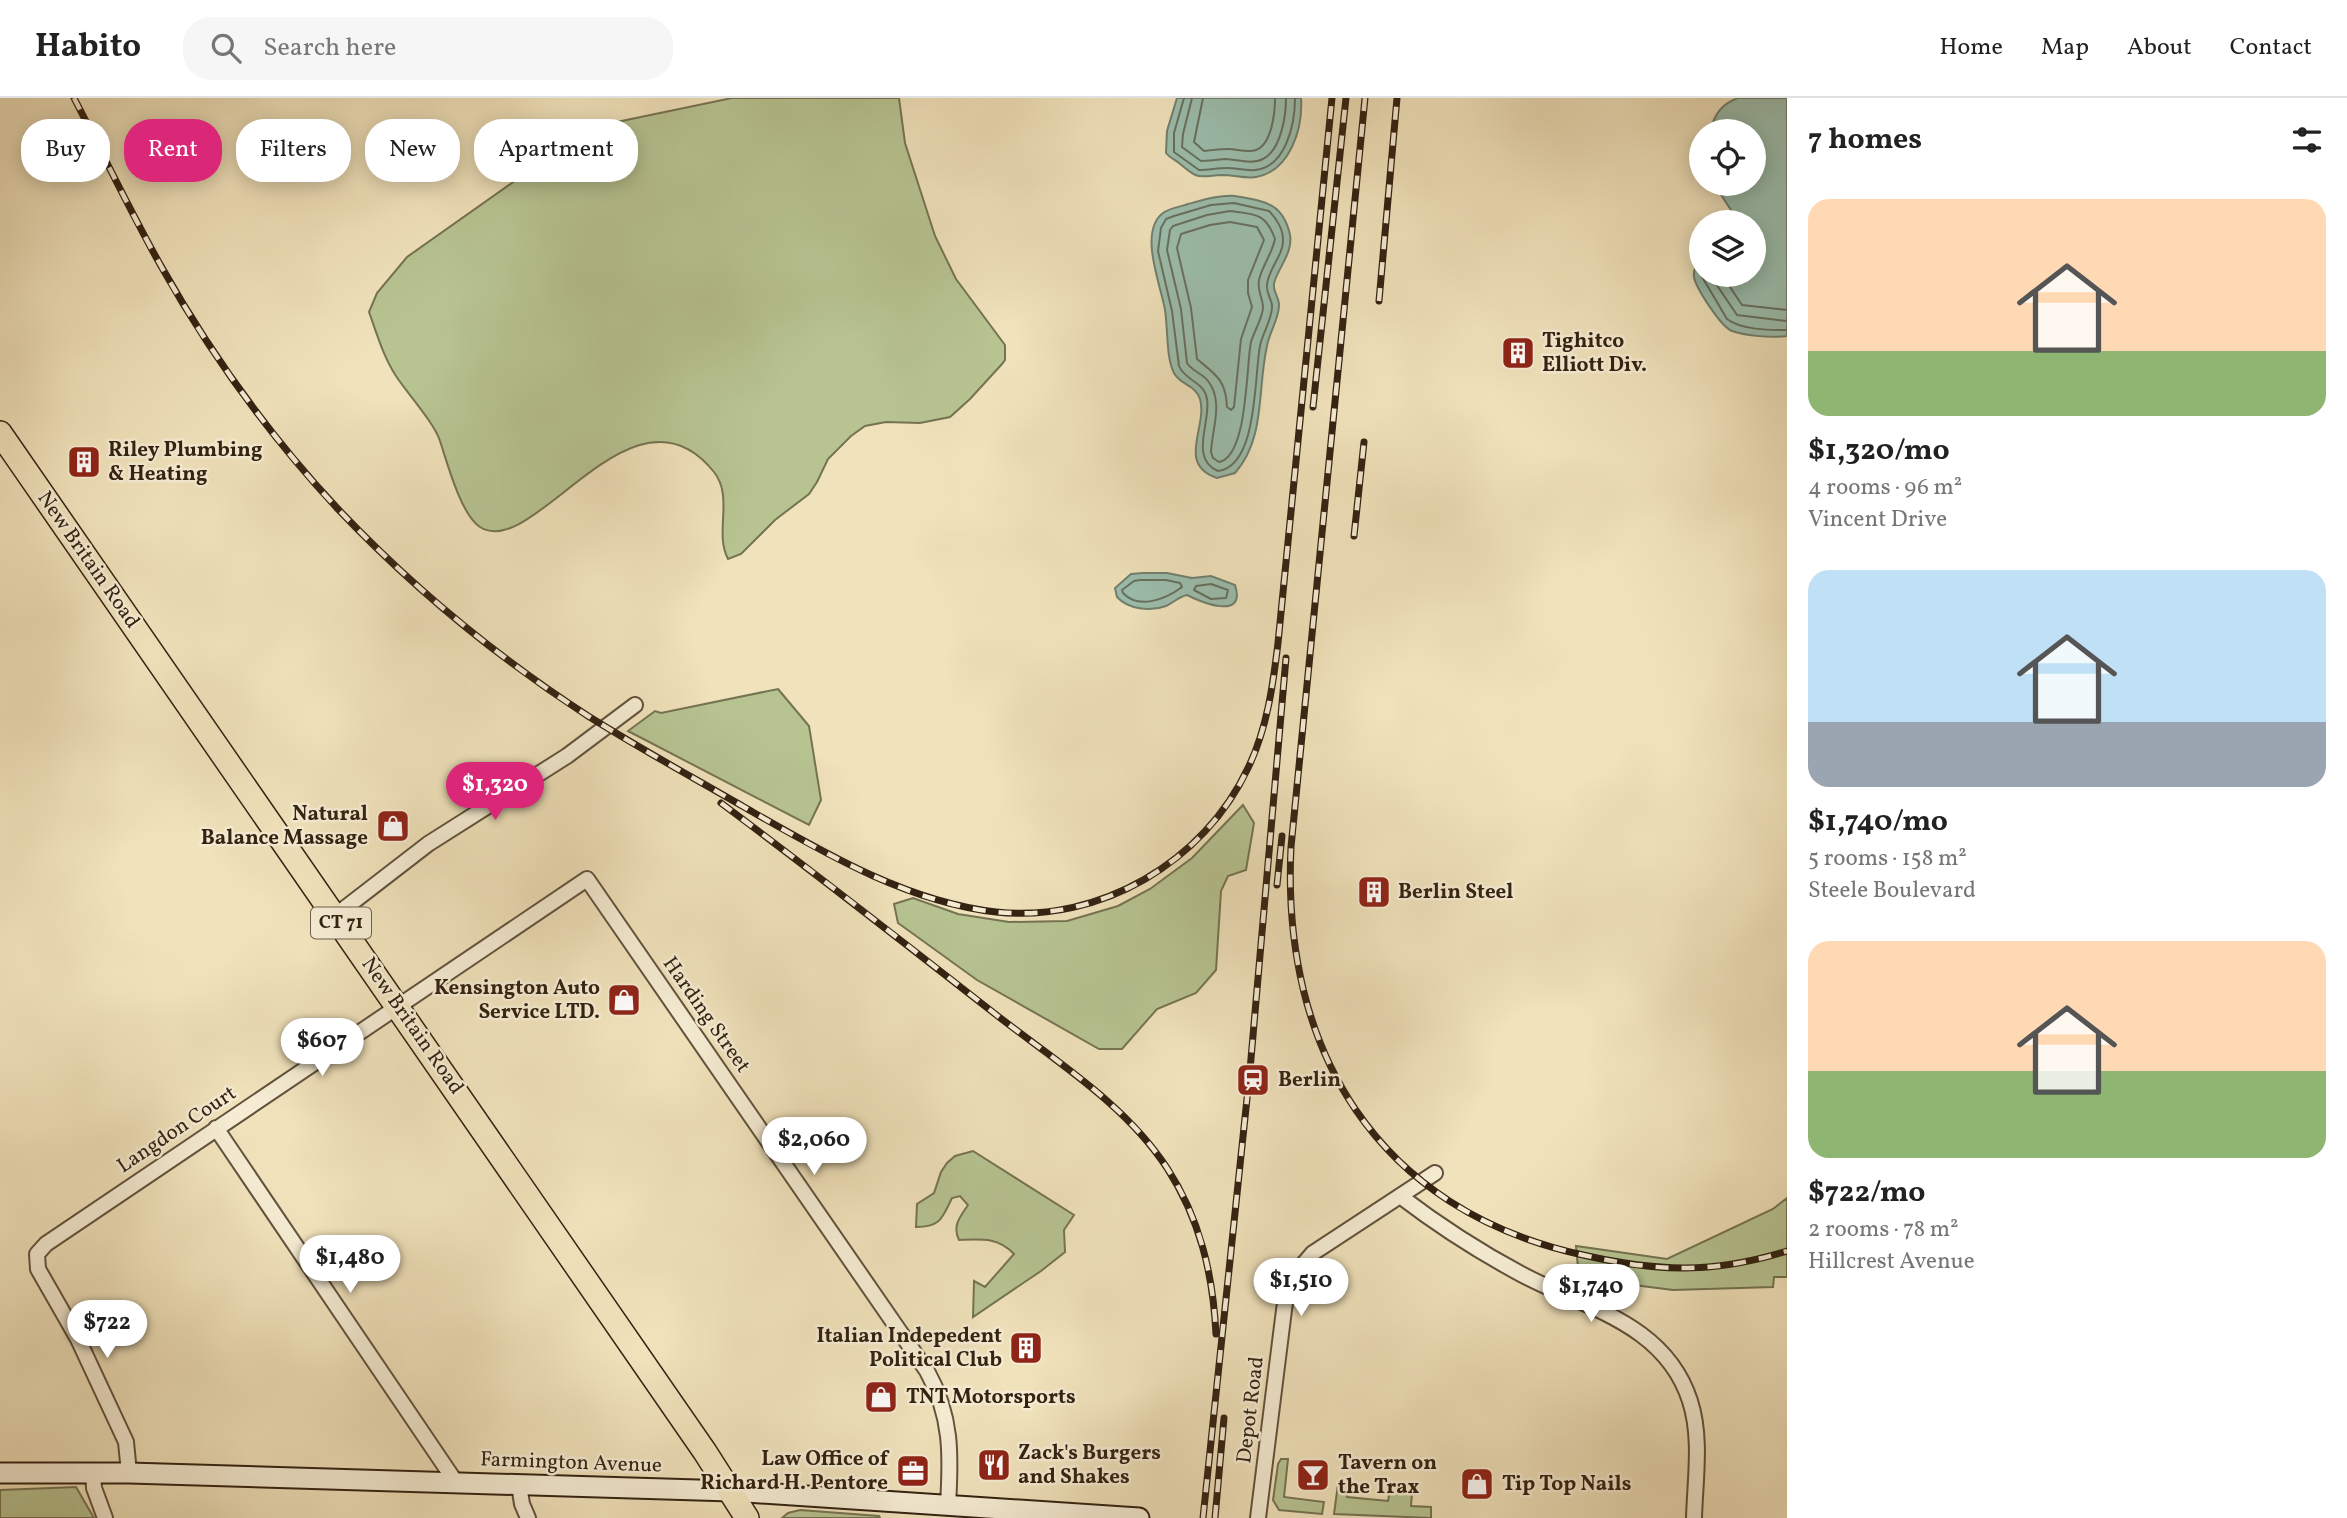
<!DOCTYPE html>
<html lang="en">
<head>
<meta charset="utf-8">
<style>
	body { margin:0; font-family:Vollkorn,serif; background:#f6f6f6; color:#222; height:100vh; display:flex; flex-direction:column; font-size:26px; white-space:nowrap }
	* { box-sizing:border-box; margin:0 }
	p { font-size:23px; color:#767676 }
	.icon { flex:none; width:38px; height:38px; fill:none; stroke:currentColor; stroke-width:2; stroke-linecap:round; stroke-linejoin:round }
	.map { position:relative; flex:1; overflow:hidden }
	.drawer { display:flex; flex-direction:column; background:#fff; width:560px }
	.drawer>* { flex:none }
	.guide { position:absolute; left:21px; top:21px; width:665px; height:63px; display:flex; gap:14px }
	.buttons { position:absolute; left:1689px; top:21px; display:grid; gap:14px }
	.buttons a { display:grid; place-items:center; width:77px; height:77px; border-radius:50%; background:#fff; box-shadow:0 4px 18px #0003; font-size:35px }
	.price { position:absolute; translate:-50% -60px; padding:0 16px; border-radius:24px; background:#fff; color:#222; font-size:23px; line-height:46px; filter:drop-shadow(0 2px 4px #0008) }
	.price::after { content:''; position:absolute; left:50%; top:42px; width:21px; height:16px; margin-left:-10px; background:inherit; clip-path:polygon(0 0,100% 0,50% 100%) }
	.price.selected { background:#db2777; color:#fff }
	ul { padding:0; list-style:none }
	li { display:grid; align-content:center; gap:14px; height:371px; padding:0 21px }
	li span { display:grid; place-items:center; height:217px; border-radius:21px; color:#555 }
	li>.icon { margin-inline-start:auto }
	span .icon { width:126px; height:126px; fill:#fffc; stroke-width:1 }
	li b { font-size:30px }
	h2 { display:flex; justify-content:space-between; align-items:center; height:84px; padding:0 21px; font-size:30px }
	.tag { padding:0 24px; border-radius:28px; background:#fff; box-shadow:0 4px 18px #0003; font-size:24px; line-height:63px }
	.tag.selected { background:#db2777; color:#fff }
	header { display:flex; align-items:center; gap:42px; box-sizing:border-box; height:98px; padding:0 35px; background:#fff; border-bottom:2px solid #e0e0e0 }
	header strong { font-size:33px }
	nav { display:flex; gap:38px; margin-inline-start:auto; font-size:24px }
	.search { width:490px; height:63px; background:#f6f6f6; display:flex; align-items:center; gap:18px; box-sizing:border-box; padding:0 24px; border-radius:28px; color:#767676; font-size:26px }
	main { display:flex; flex:1; min-height:0 }
	.map>svg:first-child { display:block }
</style>
</head>
<body>
<header>
<strong>Habito</strong>
<div class="search"><svg class="icon" aria-label="search" viewBox="0 0 24 24"><circle cx="10" cy="10" r="6"/><path d="M15 15l6 6"/></svg>Search here</div>
<nav><a>Home</a><a>Map</a><a>About</a><a>Contact</a></nav>
</header>
<main>
<div class="map">
<svg width="1787" height="1420" viewBox="0 0 1787 1420">
	<rect width="100%" height="100%" fill="#f0e2bb"/>
	<filter id="stains"><feTurbulence type="fractalNoise" baseFrequency=".00286" numOctaves="4"/><feColorMatrix values="0 0 0 0 .2 0 0 0 0 .09 0 0 0 0 .02 0 0 0 .5 -.17"/></filter>
	<radialGradient id="worn" r=".72"><stop offset=".6" stop-color="#630" stop-opacity="0"/><stop offset="1" stop-color="#630" stop-opacity=".3"/></radialGradient>
	<path fill="#b7c492" stroke="#757352" stroke-width="2" d="M732 0H899L905 45 935 138 956 181 1005 247V262L1002 266 970 301 950 319 920 325 886 324 865 328 851 338 828 361 817 384 809 396 775 422 741 456 728 461C714 435 734 399 714 374 633 272 534 464 480 429 461 417 447 364 440 343 435 326 407 295 396 278 383 258 377 236 369 214L377 195 407 159 560 51 612 25Z
		M778 591 809 628 821 702 809 727 628 633 655 613 661 615Z
		M1243 707 1254 725 1246 772 1228 778 1221 793 1216 872 1196 895 1157 911 1122 951H1099L977 882 898 825 894 806 913 800 958 816 1009 824 1067 823 1118 808 1150 791 1192 760Z
		M973 1053 1074 1117 1064 1132 1065 1154 1041 1173 973 1219 974 1183 985 1189 1014 1156C998 1139 981 1141 959 1142 952 1128 960 1119 968 1107L960 1098 952 1100C942 1120 941 1129 916 1129L917 1106 934 1095 941 1074 947 1065 955 1058Z
		M1787 1100V1179H1774L1773 1189 1673 1192 1579 1180 1576 1148 1667 1161 1773 1111Z
		M1281 1361H1288L1284 1399 1324 1404 1322 1416 1279 1412 1273 1402 1278 1366Z
		M1338 1386 1347 1387V1399L1388 1403 1390 1392 1412 1395 1411 1408 1431 1409V1420L1334 1416Z
		M76 1389 94 1420H0V1392Z
		M800 1412 879 1418 880 1420H782L788 1415Z"/>
	<path fill="#9bbead" stroke="#71806f" stroke-width="2" d="M1177 0H1301C1303 31 1290 73 1256 79 1246 81 1234 77 1223 77 1197 78 1200 83 1179 65 1174 61 1170 60 1166 55L1167 33Z
		M1738 0H1787V238C1771 240 1747 238 1732 233 1721 229 1696 190 1694 179 1693 171 1697 164 1701 158V177H1754V124H1731V112L1714 86H1754V33H1710C1715 16 1721 6 1738 0Z
		M1235 98C1263 103 1283 104 1290 137 1293 153 1280 168 1275 182 1271 192 1279 198 1279 207 1279 221 1269 235 1267 248 1257 291 1266 340 1235 375L1217 380C1176 366 1208 329 1200 301 1196 287 1180 287 1174 275 1166 260 1168 230 1165 212 1161 187 1138 134 1163 115 1170 110 1180 109 1188 106 1203 102 1218 97 1235 98Z
		M1143 475H1167L1192 480 1211 478 1235 487C1247 523 1200 504 1187 497 1178 499 1173 505 1166 508 1150 514 1128 511 1117 499L1115 490 1131 476Z"/>
	<g fill="none" stroke-linecap="round" stroke-linejoin="round">
		<path stroke="#677060" stroke-width="2" d="M1184 0 1174 35V54L1199 72C1208 72 1218 70 1227 70 1236 70 1246 73 1255 72 1286 69 1295 26 1295 0
			M1192 0 1183 36 1182 49 1201 63C1209 63 1216 62 1224 61 1236 61 1251 67 1263 61 1281 52 1286 18 1286 0
			M1203 0 1194 44 1204 53C1212 52 1220 51 1228 51 1236 51 1248 55 1256 52 1272 46 1275 14 1275 0
			M1234 105 1269 113C1276 120 1283 131 1283 141 1284 157 1268 171 1267 187 1266 195 1271 200 1272 207 1273 220 1262 236 1260 248 1254 279 1258 368 1218 373 1189 361 1211 324 1207 301 1204 283 1185 283 1179 268L1172 213 1158 153 1161 130 1166 121 1174 118 1211 107Z
			M1230 113C1255 116 1266 115 1275 141 1272 156 1262 168 1259 182 1257 192 1262 198 1263 208 1264 218 1254 233 1251 244 1246 267 1248 359 1219 364L1213 360 1211 354C1212 331 1224 303 1208 283 1202 275 1193 274 1187 265L1181 211 1167 152 1170 132 1173 128 1207 117Z
			M1230 124 1257 129 1264 142 1248 182V195L1252 209 1241 241 1234 309 1231 312 1227 309C1226 282 1216 277 1197 261L1191 210 1177 150 1181 136 1210 127Z
			M1701 177 1727 221C1741 232 1769 232 1787 232
			M1710 177 1737 217 1787 223
			M1722 177 1742 207 1787 212
			M1140 482H1166L1180 485 1182 489C1166 501 1139 512 1123 495L1122 492 1134 483Z
			M1211 486 1228 492 1226 500 1211 501 1194 492 1196 488Z"/>
		<defs>
			<path id="street" d="M336 817 428 746 567 658 635 607
				M216 1030 455 1383
				M1400 1098C1438 1127 1478 1153 1521 1176 1585 1210 1665 1225 1690 1303 1702 1340 1695 1382 1694 1420
				M93 1375 94 1390 105 1420
				M129 1375 126 1344 78 1241 38 1171 37 1156 46 1146 587 781 927 1273C952 1318 951 1357 948 1407
				M519 1387 522 1406 528 1420
				M1258 1420 1284 1212 1287 1192 1294 1177 1313 1155 1435 1075"/>
			<path id="secondary" d="M0 1375H129L731 1393 1139 1420"/>
			<path id="primary" d="M0 335 705 1354 747 1420"/>
		</defs>
		<use href="#street" stroke="#62523c" stroke-width="18"/>
		<use href="#secondary" stroke="#332212" stroke-width="23"/>
		<use href="#primary" stroke="#332212" stroke-width="26"/>
		<use href="#street" stroke="#f5ecd3" stroke-width="14"/>
		<use href="#secondary" stroke="#f5ecd3" stroke-width="19"/>
		<use href="#primary" stroke="#f0e2bb" stroke-width="23"/>
		<defs>
			<path id="rail" d="M74 0C103 56 130 113 161 168 210 255 269 337 337 410 412 489 497 559 588 618 639 650 692 679 744 709 821 753 906 804 996 814 1100 825 1204 764 1248 670 1267 631 1273 587 1278 545L1332 0
				M1365 0 1291 749C1281 952 1377 1112 1583 1157 1658 1174 1713 1176 1787 1153
				M1379 203 1397 0
				M1313 309 1346 0
				M1354 438 1364 344
				M721 705C815 775 907 847 999 919 1057 964 1126 1007 1167 1070 1200 1121 1213 1176 1216 1236
				M1277 787 1282 738
				M1203 1420 1250 972 1286 560
				M1215 1420 1224 1320"/>
		</defs>
		<use href="#rail" stroke="#332212" stroke-width="7"/>
		<use href="#rail" stroke="#f5ecd3" stroke-width="4.5" stroke-dasharray="13" stroke-linecap="butt"/>
	</g>
	<defs>
		<symbol id="building-square" viewBox="-11 -11 22 22"><rect x="-9" y="-9" width="18" height="18" rx="4" fill="#8f2418" stroke="#f5ecd3"/><path d="M-4-6H4V6H1V3H-1V6H-4ZM-2.5-4.3h1.7v1.8h-1.7ZM.8-4.3h1.7v1.8H.8ZM-2.5-1h1.7V.8h-1.7ZM.8-1h1.7V.8H.8Z" fill="#fff"/></symbol>
		<symbol id="shop-square" viewBox="-11 -11 22 22"><rect x="-9" y="-9" width="18" height="18" rx="4" fill="#8f2418" stroke="#f5ecd3"/><path d="M-5-2.5h2.3a2.7 3.5 0 0 1 5.4 0H5L5.5 6h-11ZM-1.5-2.5h3a1.5 2.3 0 0 0-3 0Z" fill="#fff"/></symbol>
		<symbol id="station-square" viewBox="-11 -11 22 22"><rect x="-9" y="-9" width="18" height="18" rx="4" fill="#8f2418" stroke="#f5ecd3"/><path d="M-3-6H3Q5-6 5-4V2Q5 4 3 4L4.5 6H3L1.5 4h-3L-3 6H-4.5L-3 4Q-5 4-5 2V-4Q-5-6-3-6ZM-3.5-4v3h7v-3ZM-3.5 1v1.5H-2V1ZM2 1v1.5H3.5V1Z" fill="#fff"/></symbol>
		<symbol id="restaurant-square" viewBox="-11 -11 22 22"><rect x="-9" y="-9" width="18" height="18" rx="4" fill="#8f2418" stroke="#f5ecd3"/><path d="M-5-6h1v4h1v-4h1v4h1v-4h1v5L-1.5 .5V6h-2V.5L-5-1ZM5-6V6H3V1.5H1.5Q1.5-4 5-6Z" fill="#fff"/></symbol>
		<symbol id="office-square" viewBox="-11 -11 22 22"><rect x="-9" y="-9" width="18" height="18" rx="4" fill="#8f2418" stroke="#f5ecd3"/><path d="M-6-3h4V-5.5h4V-3h4V5H-6ZM-1-4.5V-3h2v-1.5ZM-6 0V1H6V0Z" fill="#fff"/></symbol>
		<symbol id="bar-square" viewBox="-11 -11 22 22"><rect x="-9" y="-9" width="18" height="18" rx="4" fill="#8f2418" stroke="#f5ecd3"/><path d="M-6-5H6L.8 .8V4.5H3.5V6h-7V4.5H-.8V.8Z" fill="#fff"/></symbol>
	</defs>
	<g fill-rule="evenodd">
		<use href="#building-square" x="1499" y="236" width="38" height="38"/>
		<use href="#building-square" x="65" y="345" width="38" height="38"/>
		<use href="#shop-square" x="374" y="709" width="38" height="38"/>
		<use href="#building-square" x="1355" y="775" width="38" height="38"/>
		<use href="#shop-square" x="605" y="883" width="38" height="38"/>
		<use href="#station-square" x="1234" y="963" width="38" height="38"/>
		<use href="#building-square" x="1007" y="1231" width="38" height="38"/>
		<use href="#shop-square" x="862" y="1280" width="38" height="38"/>
		<use href="#restaurant-square" x="975" y="1348" width="38" height="38"/>
		<use href="#office-square" x="894" y="1354" width="38" height="38"/>
		<use href="#bar-square" x="1294" y="1358" width="38" height="38"/>
		<use href="#shop-square" x="1458" y="1367" width="38" height="38"/>
	</g>
	<g text-anchor="middle" dominant-baseline="central" stroke-width="5" stroke-linejoin="round" paint-order="stroke">
		<rect fill="#f5ecd3" stroke="#6d5f4c" stroke-width="2" x="311" y="809.5" width="60" height="31" rx="5"/>
		<g font-size="19" font-weight="bold" fill="#332212">
			<text x="341" y="825">CT 71</text>
		</g>
		<g font-size="21" font-weight="bold" fill="#332212" stroke="#f5ecd3" text-anchor="start">
			<text x="1542" y="243">Tighitco<tspan x="1542" dy="24">Elliott Div.</tspan></text>
			<text x="108" y="352">Riley Plumbing<tspan x="108" dy="24">&amp; Heating</tspan></text>
			<text x="368" y="716" text-anchor="end">Natural<tspan x="368" dy="24">Balance Massage</tspan></text>
			<text x="1398" y="794">Berlin Steel</text>
			<text x="600" y="890" text-anchor="end">Kensington Auto<tspan x="600" dy="24">Service LTD.</tspan></text>
			<text x="1278" y="982">Berlin</text>
			<text x="1002" y="1238" text-anchor="end">Italian Indepedent<tspan x="1002" dy="24">Political Club</tspan></text>
			<text x="906" y="1299">TNT Motorsports</text>
			<text x="1018" y="1355">Zack's Burgers<tspan x="1018" dy="24">and Shakes</tspan></text>
			<text x="888" y="1361" text-anchor="end">Law Office of<tspan x="888" dy="24">Richard H. Pentore</tspan></text>
			<text x="1338" y="1365">Tavern on<tspan x="1338" dy="24">the Trax</tspan></text>
			<text x="1502" y="1386">Tip Top Nails</text>
		</g>
		<g font-size="21" fill="#332212" stroke="#f5ecd3">
			<text transform="translate(88 462) rotate(55)">New Britain Road</text>
			<text transform="translate(706 917) rotate(55)">Harding Street</text>
			<text transform="translate(412 928) rotate(55)">New Britain Road</text>
			<text transform="translate(177 1032) rotate(-34)">Langdon Court</text>
			<text transform="translate(1251 1312) rotate(-83)">Depot Road</text>
			<text transform="translate(571 1365) rotate(2)">Farmington Avenue</text>
		</g>
	</g>
	<rect width="100%" height="100%" filter="url(#stains)"/>
	<rect width="100%" height="100%" fill="url(#worn)"/>
</svg>
<div class="buttons">
<a><svg class="icon" aria-label="locate" viewBox="0 0 24 24"><circle cx="12" cy="12" r="6"/><path d="M12 2v4M12 18v4M2 12h4M18 12h4"/></svg></a>
<a><svg class="icon" aria-label="layers" viewBox="0 0 24 24"><path d="M12 4l9 5-9 5-9-5zM3 14l9 5 9-5"/></svg></a>
</div>
<b class="price selected" style="left:495px;top:724px">$1,320</b>
<b class="price" style="left:322px;top:980px">$607</b>
<b class="price" style="left:814px;top:1079px">$2,060</b>
<b class="price" style="left:350px;top:1197px">$1,480</b>
<b class="price" style="left:1301px;top:1220px">$1,510</b>
<b class="price" style="left:1591px;top:1226px">$1,740</b>
<b class="price" style="left:107px;top:1262px">$722</b>
<div class="guide">
<a class="tag">Buy</a>
<a class="tag selected">Rent</a>
<a class="tag">Filters</a>
<a class="tag">New</a>
<a class="tag">Apartment</a>
</div>
</div>
<section class="drawer">
<h2>7 homes<svg class="icon" aria-label="filters" viewBox="0 0 24 24"><path d="M4 7h16M4 17h16"/><circle cx="9" cy="7" r="2"/><circle cx="15" cy="17" r="2"/></svg></h2>
<ul>
<li><span style="background:linear-gradient(#ffd9b3 70%,#8fb573 0)"><svg class="icon" aria-label="home" viewBox="0 0 24 24"><path d="M3 11l9-7 9 7M6 9v11h12V9"/></svg></span><div><b>$1,320/mo</b><p>4 rooms · 96 m²</p><p>Vincent Drive</p></div></li>
<li><span style="background:linear-gradient(#bfe0f5 70%,#9aa5b1 0)"><svg class="icon" aria-label="home" viewBox="0 0 24 24"><path d="M3 11l9-7 9 7M6 9v11h12V9"/></svg></span><div><b>$1,740/mo</b><p>5 rooms · 158 m²</p><p>Steele Boulevard</p></div></li>
<li><span style="background:linear-gradient(#ffd9b3 60%,#8fb573 0)"><svg class="icon" aria-label="home" viewBox="0 0 24 24"><path d="M3 11l9-7 9 7M6 9v11h12V9"/></svg></span><div><b>$722/mo</b><p>2 rooms · 78 m²</p><p>Hillcrest Avenue</p></div></li>
</ul>
</section>
</main>
</body>
</html>
